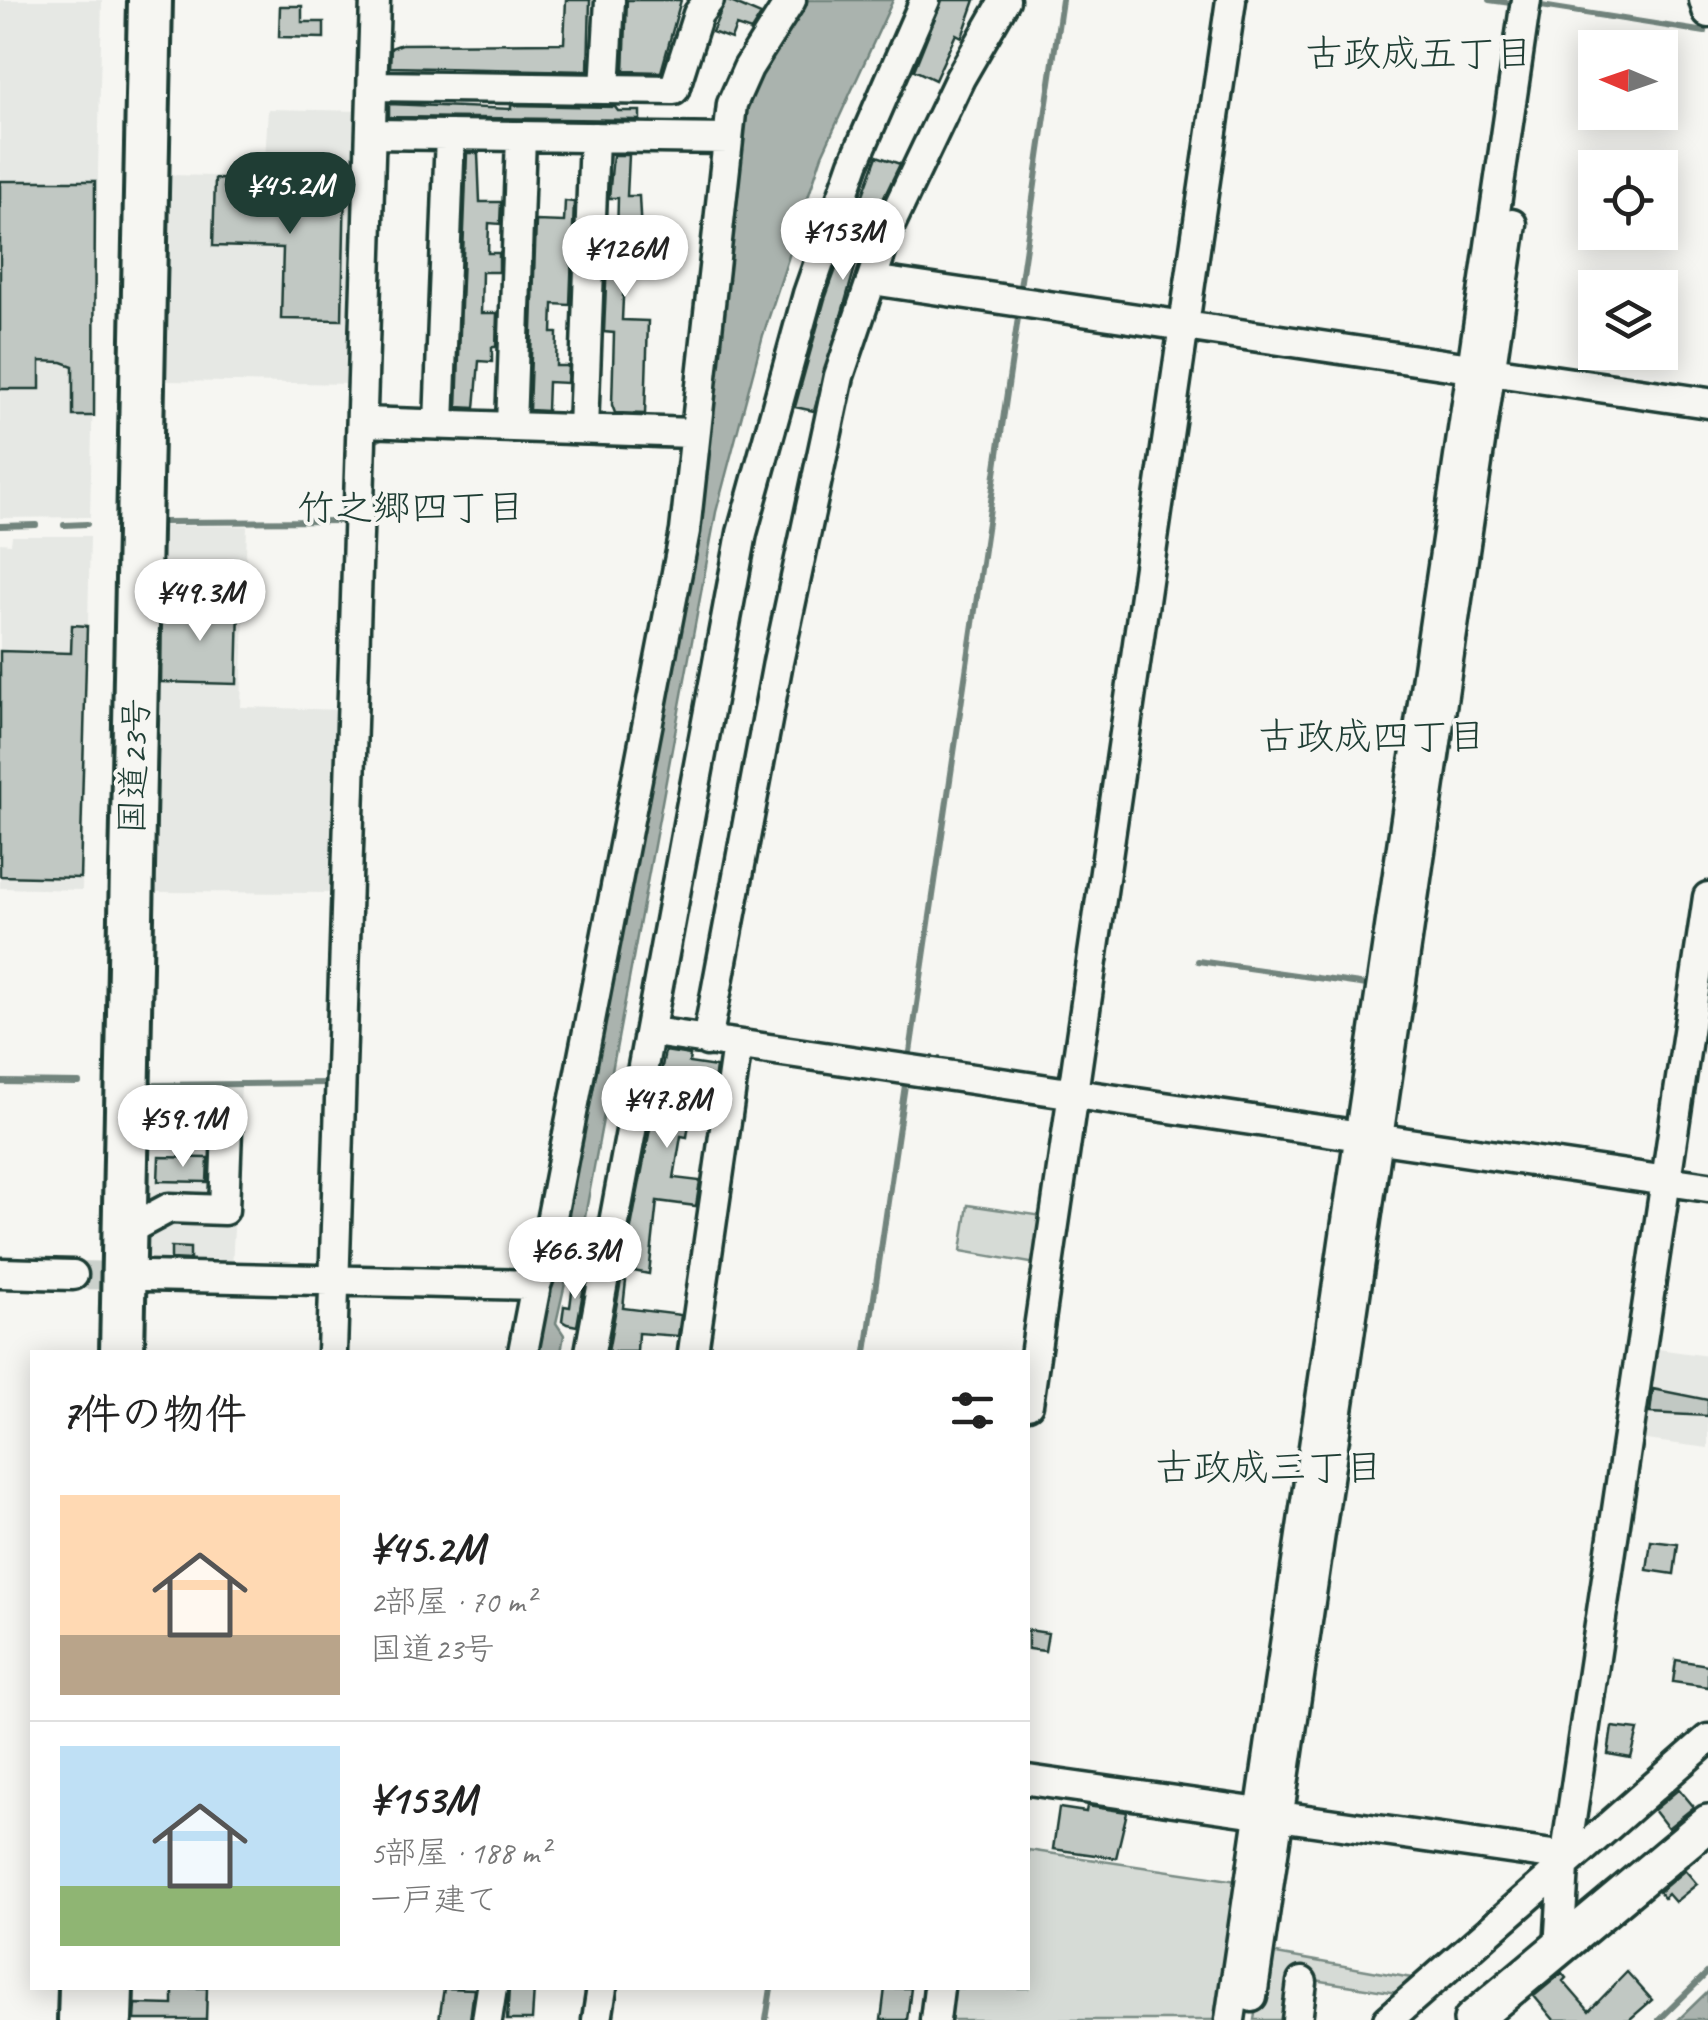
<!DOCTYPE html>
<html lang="ja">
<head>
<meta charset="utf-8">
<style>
	body { margin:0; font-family:Caveat,"Klee One",sans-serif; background:#f2f2f2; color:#222; height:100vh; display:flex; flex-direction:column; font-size:38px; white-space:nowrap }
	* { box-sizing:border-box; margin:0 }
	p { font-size:32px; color:#767676 }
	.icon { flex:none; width:55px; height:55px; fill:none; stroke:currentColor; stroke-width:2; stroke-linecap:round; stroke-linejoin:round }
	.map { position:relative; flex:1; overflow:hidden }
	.details { position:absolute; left:30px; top:1350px; width:1000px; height:640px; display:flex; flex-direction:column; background:#fff; border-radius:0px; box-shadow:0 5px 25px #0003 }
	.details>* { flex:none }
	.needle { width:65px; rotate:272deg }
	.tools { position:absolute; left:1578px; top:30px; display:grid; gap:20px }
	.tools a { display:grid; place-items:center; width:100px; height:100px; border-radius:0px; background:#fff; box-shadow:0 5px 25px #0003; font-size:50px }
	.price { position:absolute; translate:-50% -85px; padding:0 22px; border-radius:35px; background:#fff; color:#222; font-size:32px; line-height:65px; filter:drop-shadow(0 2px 5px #0008) }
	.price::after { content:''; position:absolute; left:50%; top:60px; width:30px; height:22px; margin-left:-15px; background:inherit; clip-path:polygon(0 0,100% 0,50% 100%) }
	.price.on { background:#1f3d34; color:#fff }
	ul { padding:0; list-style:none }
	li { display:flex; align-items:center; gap:30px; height:250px; padding:0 30px }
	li+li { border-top:2px solid #e0e0e0 }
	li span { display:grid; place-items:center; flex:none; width:280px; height:200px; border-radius:0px; color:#555 }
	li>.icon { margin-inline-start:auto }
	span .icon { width:120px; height:120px; fill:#fffc; stroke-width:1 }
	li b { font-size:42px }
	h2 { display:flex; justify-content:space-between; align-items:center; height:120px; padding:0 30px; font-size:42px }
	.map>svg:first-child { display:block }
</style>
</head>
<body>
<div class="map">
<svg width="1708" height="2020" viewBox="0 0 1708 2020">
	<rect width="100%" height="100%" fill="#f6f6f2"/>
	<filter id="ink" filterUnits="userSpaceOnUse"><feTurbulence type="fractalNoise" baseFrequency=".01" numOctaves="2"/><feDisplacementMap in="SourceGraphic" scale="20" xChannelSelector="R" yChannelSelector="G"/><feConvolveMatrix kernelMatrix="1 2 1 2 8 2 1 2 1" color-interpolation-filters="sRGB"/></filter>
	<g filter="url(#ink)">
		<path fill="#e6e8e4" d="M0 0H102L90 517 0 518Z
			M268 109 364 111 355 384 164 381 168 175 264 177Z
			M159 526H247L241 707 346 710 339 893 150 892Z
			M12 536H90L82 890 0 888V543L11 544Z
			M241 1086 232 1269H144L147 1089Z
			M1651 1348 1708 1356V1448L1638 1439Z"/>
		<path fill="#d6dbd6" stroke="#7a8c85" stroke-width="2.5" d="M968 1205 1050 1217 1042 1265 961 1251Z
			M1028 1850 1244 1882 1225 2020H946L951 1988H1028Z
			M1265 1952 1423 1980 1403 1994 1296 1977 1290 2020H1254Z"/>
		<path fill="#aab3ae" stroke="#72847d" stroke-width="2.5" d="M808 0H893L822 155 763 335 716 512 580 1243 570 1262 556 1323 564 1335 561 1352H537L654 735 747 88Z
			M1708 1991V2020H1678Z"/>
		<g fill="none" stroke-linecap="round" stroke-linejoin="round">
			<path stroke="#72847d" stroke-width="6" d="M1489 0 1518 4
				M1536 1 1535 5 1705 32
				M1019 294 1062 0
				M397 437 675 447
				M374 477 375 441 384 436
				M161 522 348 521
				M64 525 87 524
				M0 526 36 525
				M1198 961 1374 986
				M909 1059 1019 311
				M0 1082 79 1083
				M149 1085 330 1083
				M866 1352 905 1085
				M766 2020 771 1988
				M1659 2020 1708 1972"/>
		</g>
		<path fill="#c1c8c3" stroke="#1f3d34" stroke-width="2.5" d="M566 0H590L588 71 390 67 391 48 402 44 564 43Z
			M627 0H681L661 72 624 71Z
			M726 0 761 15 751 31 736 26 731 39 712 32Z
			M942 0H975L962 37 956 34 935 80 914 70Z
			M280 6H302V22H324V38L279 37Z
			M389 104 511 109V105L615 107 618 111H640V120L389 117Z
			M467 153H478L480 202H501L500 224 489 223 488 253H499V272H482L481 313H497L496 347H492V362L479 361 475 408 457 407Z
			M613 155H629L627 196H639L642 254 625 253 622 320 648 321 645 414 615 413 612 405 614 333 604 332 608 236H617L618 198H609Z
			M877 156 900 164 873 220 869 218 814 411 795 407 825 299Z
			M215 179 345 182 342 320 281 319 283 248 213 246Z
			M0 181H95L94 416H73V366L62 362 40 361V389H0Z
			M565 201 574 202 570 305 553 304 552 333H557L556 366H568L567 383 548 382 547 411 529 410 536 221 564 222Z
			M162 605 239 607 237 684 161 682Z
			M72 625 87 626 80 878 0 876V651L71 653Z
			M665 1051 690 1055 689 1063 716 1067 711 1106 692 1103 687 1137 681 1136 674 1178 700 1181 696 1206 657 1201 649 1274 623 1269Z
			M159 1157 208 1158 207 1182 158 1181Z
			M171 1247 190 1248V1260L171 1259Z
			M582 1274 586 1275 577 1326 567 1324 562 1321 564 1306 570 1307 574 1277Z
			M621 1280 626 1281 623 1308 681 1315 678 1336 638 1333 637 1352H608Z
			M1653 1389 1708 1400V1416L1650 1413Z
			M1651 1541 1678 1544 1674 1574 1647 1570Z
			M1028 1630 1048 1633 1045 1651 1028 1649Z
			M1676 1660 1708 1665V1687L1673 1682Z
			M1612 1727 1638 1730 1631 1758 1608 1754Z
			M1679 1789 1694 1807 1668 1828 1654 1810Z
			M1087 1806 1127 1812 1116 1858 1053 1849 1059 1808 1086 1812Z
			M1685 1870 1697 1884 1675 1902 1668 1894 1664 1898 1659 1892Z
			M1627 1972 1652 2000 1629 2020H1554L1534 1996 1562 1973 1566 1978 1563 1981 1589 2011Z
			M173 1988H207L206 2020H135L136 2004 173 2005Z
			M444 1988 474 1989 470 2020H439Z
			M509 1988H534L532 2020H507Z
			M885 1988H911L907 2020H881Z"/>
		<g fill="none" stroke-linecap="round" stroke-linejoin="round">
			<path stroke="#cbd1cc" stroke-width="28" stroke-dasharray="28 14" stroke-linecap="butt" d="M73 1275 136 1276"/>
			<defs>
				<path id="minor" d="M1704 0 1708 13
					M373 86 605 89 610 0
					M605 89 674 90 698 14 709 0
					M372 134 728 139
					M872 280 1708 403
					M362 422 693 433
					M439 424 450 135
					M511 426 521 136
					M583 429 594 137
					M653 1032 1708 1187
					M707 1041 778 662 839 376 890 225 960 78 1005 0
					M124 1232 169 1208 224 1210 227 1129 171 1127 126 1099
					M542 1268 685 531 732 104 748 68 791 0
					M0 1273 73 1275
					M145 1276 536 1285 542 1268 583 1256 607 1257
					M332 1352 375 0
					M523 1352 536 1285
					M590 1352 742 533 808 294 854 163 925 0
					M693 1352 737 1045
					M1028 1404 1231 0
					M1028 1780 1566 1857
					M1559 1949 1564 1867 1708 897
					M1252 1997 1512 224
					M487 2020 492 1988
					M597 2020 602 1988
					M935 2020 939 1988
					M1230 2020 1526 0
					M1297 2020 1302 1982
					M1388 2020 1708 1739"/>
				<path id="major" d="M1472 2020 1708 1823"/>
				<path id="highway" d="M122 1352 150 0
					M80 2020 81 1988
					M110 2020 111 1988"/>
			</defs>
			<use href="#minor" stroke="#1f3d34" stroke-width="35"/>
			<use href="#major" stroke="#1f3d34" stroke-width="42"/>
			<use href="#highway" stroke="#1f3d34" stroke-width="50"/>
			<use href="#minor" stroke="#f6f6f2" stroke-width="28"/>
			<use href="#major" stroke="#f6f6f2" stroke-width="35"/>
			<use href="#highway" stroke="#f6f6f2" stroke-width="42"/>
		</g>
	</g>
	<g text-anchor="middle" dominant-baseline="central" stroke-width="8" stroke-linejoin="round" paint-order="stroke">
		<g font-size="35" fill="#1f3d34" stroke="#f6f6f2">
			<text transform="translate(134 766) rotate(-88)">国道23号</text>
		</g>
		<g font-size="38" fill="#1f3d34" stroke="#f6f6f2">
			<text x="1419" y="53">古政成五丁目</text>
			<text x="411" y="507">竹之郷四丁目</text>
			<text x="1372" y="736">古政成四丁目</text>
			<text x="1269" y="1467">古政成三丁目</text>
		</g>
	</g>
</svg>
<div class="tools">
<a><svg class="needle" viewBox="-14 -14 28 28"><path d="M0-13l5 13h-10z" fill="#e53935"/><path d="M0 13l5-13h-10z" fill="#767676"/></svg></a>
<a><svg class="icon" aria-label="locate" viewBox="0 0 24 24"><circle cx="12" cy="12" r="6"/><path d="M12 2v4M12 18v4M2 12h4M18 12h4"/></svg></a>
<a><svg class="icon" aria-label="layers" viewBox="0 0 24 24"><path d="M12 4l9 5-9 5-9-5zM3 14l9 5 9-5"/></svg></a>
</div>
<b class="price on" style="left:290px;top:237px">¥45.2M</b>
<b class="price" style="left:843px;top:283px">¥153M</b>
<b class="price" style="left:625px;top:300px">¥126M</b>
<b class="price" style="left:200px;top:644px">¥49.3M</b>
<b class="price" style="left:667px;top:1151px">¥47.8M</b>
<b class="price" style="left:183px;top:1170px">¥59.1M</b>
<b class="price" style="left:575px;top:1302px">¥66.3M</b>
<section class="details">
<h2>7件の物件<svg class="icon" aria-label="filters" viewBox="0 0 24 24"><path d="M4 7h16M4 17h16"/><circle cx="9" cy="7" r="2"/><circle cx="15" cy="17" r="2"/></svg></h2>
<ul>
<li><span style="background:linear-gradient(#ffd9b3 70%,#b9a48a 0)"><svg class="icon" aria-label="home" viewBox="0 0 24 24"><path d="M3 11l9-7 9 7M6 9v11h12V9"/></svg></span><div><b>¥45.2M</b><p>2部屋 · 70 m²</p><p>国道23号</p></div></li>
<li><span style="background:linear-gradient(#bfe0f5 70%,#8fb573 0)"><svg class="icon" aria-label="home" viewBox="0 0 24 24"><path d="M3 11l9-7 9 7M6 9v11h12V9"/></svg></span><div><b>¥153M</b><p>5部屋 · 188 m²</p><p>一戸建て</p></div></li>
</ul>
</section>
</div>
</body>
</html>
